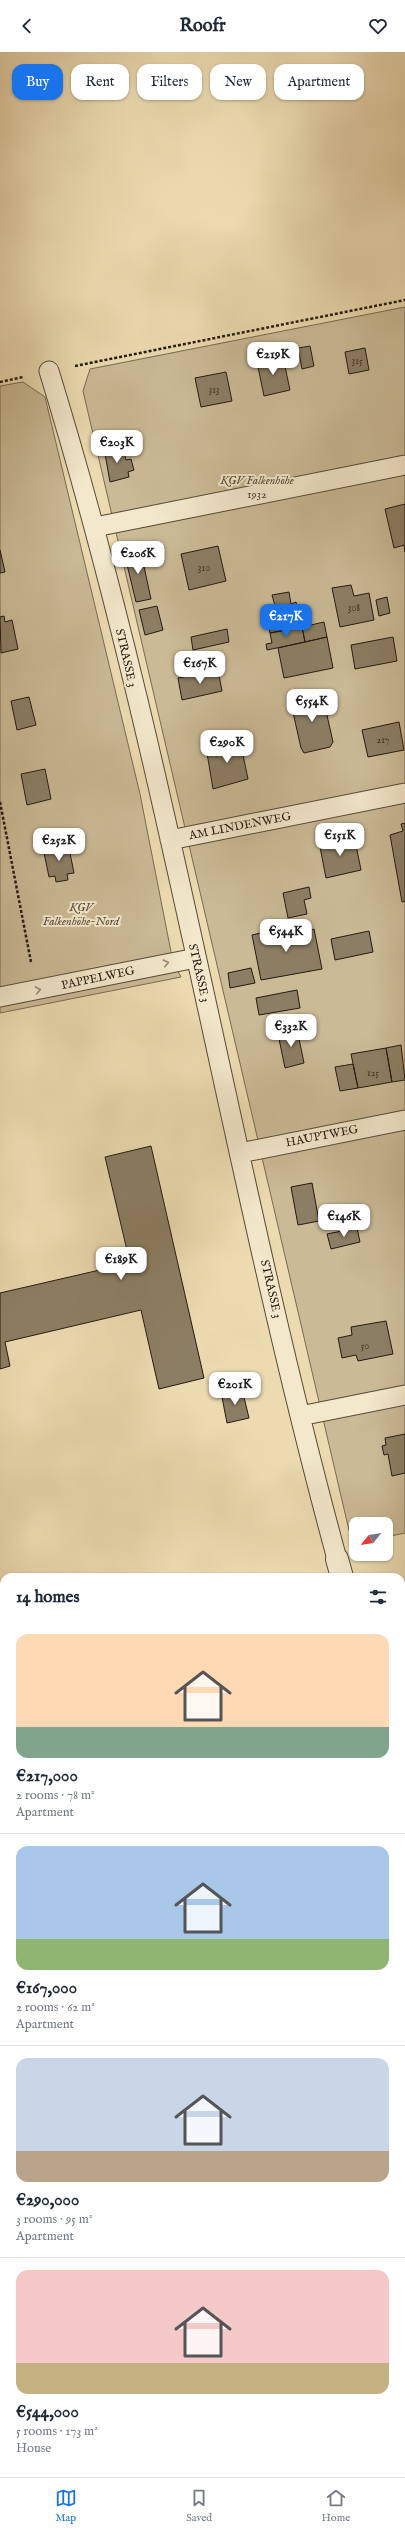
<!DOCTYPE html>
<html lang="en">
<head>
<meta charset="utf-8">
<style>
	body { margin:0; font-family:"IM FELL English",serif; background:#f2f2f3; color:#1f2937; height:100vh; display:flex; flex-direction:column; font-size:15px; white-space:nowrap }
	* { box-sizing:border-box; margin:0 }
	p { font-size:13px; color:#747a83 }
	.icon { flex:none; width:22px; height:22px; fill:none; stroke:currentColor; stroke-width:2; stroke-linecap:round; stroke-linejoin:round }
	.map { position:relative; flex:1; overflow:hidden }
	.drawer { position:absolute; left:0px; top:1521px; width:405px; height:904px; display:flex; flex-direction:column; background:#fff; border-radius:12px 12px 0 0; box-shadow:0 1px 3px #0004 }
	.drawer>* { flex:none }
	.guide { position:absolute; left:12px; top:12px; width:381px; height:36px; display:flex; gap:8px }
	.needle { width:26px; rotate:240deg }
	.tools { position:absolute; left:349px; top:1465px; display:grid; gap:8px }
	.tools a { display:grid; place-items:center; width:44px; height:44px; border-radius:8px; background:#fff; box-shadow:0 1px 3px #0004; font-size:20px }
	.price { position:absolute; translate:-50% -34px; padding:0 9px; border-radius:8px; background:#fff; color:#222; font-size:13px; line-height:26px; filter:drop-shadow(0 1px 2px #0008) }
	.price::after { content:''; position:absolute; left:50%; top:24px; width:12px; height:9px; margin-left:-6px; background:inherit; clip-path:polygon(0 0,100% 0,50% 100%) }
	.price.current { background:#1a73e8; color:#fff }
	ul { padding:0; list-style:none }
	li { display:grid; align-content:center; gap:8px; height:212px; padding:0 16px }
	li+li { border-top:1px solid #e0e1e3 }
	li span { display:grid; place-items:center; height:124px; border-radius:12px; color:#555 }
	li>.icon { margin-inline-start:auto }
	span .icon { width:72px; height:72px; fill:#fffc; stroke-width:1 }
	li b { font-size:17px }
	h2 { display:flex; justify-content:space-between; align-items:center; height:48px; padding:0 16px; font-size:17px }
	.chip { padding:0 14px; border-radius:12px; background:#fff; box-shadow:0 1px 3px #0004; font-size:14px; line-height:36px }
	.chip.current { background:#1a73e8; color:#fff }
	header { display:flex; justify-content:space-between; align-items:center; height:52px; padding:0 16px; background:#fff; font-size:18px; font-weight:800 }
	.tab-bar { display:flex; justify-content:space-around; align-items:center; height:56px; border-top:1px solid #e0e1e3; background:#fff; font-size:11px; color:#747a83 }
	.tab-bar a { display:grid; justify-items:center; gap:2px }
	.tab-bar .current { color:#1a73e8 }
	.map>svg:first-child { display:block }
</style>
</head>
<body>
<header><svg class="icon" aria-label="back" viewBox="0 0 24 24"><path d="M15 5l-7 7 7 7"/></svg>Roofr<svg class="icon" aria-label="heart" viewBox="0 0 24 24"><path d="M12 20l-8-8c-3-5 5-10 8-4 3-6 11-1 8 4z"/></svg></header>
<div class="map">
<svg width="405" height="2425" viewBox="0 0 405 2425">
	<rect width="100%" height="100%" fill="#ecdbb1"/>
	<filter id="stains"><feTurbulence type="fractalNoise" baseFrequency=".005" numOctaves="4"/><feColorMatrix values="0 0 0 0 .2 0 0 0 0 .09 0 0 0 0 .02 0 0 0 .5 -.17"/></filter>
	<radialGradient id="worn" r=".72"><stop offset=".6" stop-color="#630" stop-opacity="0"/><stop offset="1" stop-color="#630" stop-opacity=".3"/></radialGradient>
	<path fill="#caba96" stroke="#776a54" d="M405 255V1481L386 1485V1472H356V1491H352L83 339 90 317Z
		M23 330 45 345 140 742 173 910 181 925 0 961V334Z"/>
	<path fill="#8c7e64" stroke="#241a11" d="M310 294 314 314 302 317 298 296Z
		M365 296 369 318 349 322 345 300Z
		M283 305 290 338 264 344 257 310Z
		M226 320 232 349 201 355 195 326Z
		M117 392 119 401 124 400 126 408 131 407 134 418 128 420 129 425 110 430 104 396Z
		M405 452V500L404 493 394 496 385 457Z
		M218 494 226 529 189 538 181 502Z
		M140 496 151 547 136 550 124 500Z
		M0 498 5 520 0 521Z
		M351 533 354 544 369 541 374 568 340 575 332 536Z
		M289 540 291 552 296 550 302 575 270 581 265 556 275 554 272 543Z
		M387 545 390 561 379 564 376 548Z
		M157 554 163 578 145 583 139 558Z
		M4 564 5 570 12 568 18 597 1 601 0 565Z
		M324 570 327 585 305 590 302 575Z
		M302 575 305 590 267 598 266 592 272 591 270 581Z
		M227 577 229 590 193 598 191 585Z
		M327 585 333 616 284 626 278 596Z
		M393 585 397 609 355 617 351 593Z
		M218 618 222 639 182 648 178 626Z
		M322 641 333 690 330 695 304 701 301 696 290 647Z
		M29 645 36 673 17 678 11 649Z
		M399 670 404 698 368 705 362 678Z
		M240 688 248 727 213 737 206 695Z
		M45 717 51 747 27 753 21 722Z
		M405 771V849L402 850 390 783 403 779 401 772Z
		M341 782 343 790 355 788 361 818 326 826 320 795 333 792 332 784Z
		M68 791 74 821 67 822 68 828 56 830 55 824 49 825 43 796Z
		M309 835 311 846 304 848 307 862 288 866 283 841Z
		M296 873 298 884 314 877 322 917 261 928 252 883Z
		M369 879 373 900 335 908 331 887Z
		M251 916 255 931 230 936 228 921Z
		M297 938 300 956 259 963 256 946Z
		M297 977 304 1011 285 1016 278 982Z
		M401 993 405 1028 392 1030 386 996Z
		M386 996 392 1030 358 1036 351 1002Z
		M353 1012 358 1036 340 1039 335 1015Z
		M151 1094 204 1326 159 1337 141 1258 5 1290 10 1314 0 1317V1241L130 1211 105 1105Z
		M312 1131 319 1169 298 1173 291 1135Z
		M357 1176 360 1190 331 1197 327 1182Z
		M386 1269 393 1302 358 1309 356 1303 342 1306 338 1286 352 1283 351 1275Z
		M242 1337 249 1366 227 1371 221 1340Z
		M405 1382V1421L392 1424 388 1402 384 1403 382 1394 386 1393 385 1386Z"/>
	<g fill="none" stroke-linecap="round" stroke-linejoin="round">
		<defs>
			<path id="service" d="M49 319C169 709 230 1114 337 1507
				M95 475 405 413
				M170 788 405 741
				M0 945 196 906
				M240 1101 405 1068
				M300 1364 405 1343"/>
			<path id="minor" d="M337 1507 342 1525
				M401 1775 405 1792"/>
		</defs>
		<use href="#service" stroke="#564a39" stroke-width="21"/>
		<use href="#minor" stroke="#564a39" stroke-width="24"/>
		<path stroke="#241a11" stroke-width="2.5" stroke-dasharray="3 2" stroke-linecap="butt" d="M75 314 405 248
			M0 330 23 325
			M0 750 31 910"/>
		<use href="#service" stroke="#f3e8cc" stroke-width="19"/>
		<use href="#minor" stroke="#f3e8cc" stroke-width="22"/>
	</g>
	<defs><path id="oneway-chevron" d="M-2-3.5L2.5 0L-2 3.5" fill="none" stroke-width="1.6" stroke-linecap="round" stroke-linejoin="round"/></defs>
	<g stroke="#968b78">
		<use href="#oneway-chevron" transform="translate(166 911) rotate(-12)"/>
		<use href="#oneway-chevron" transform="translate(38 938) rotate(-11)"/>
	</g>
	<g text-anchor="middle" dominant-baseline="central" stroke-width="4" stroke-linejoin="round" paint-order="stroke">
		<g font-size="10" fill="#3e3326">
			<text x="357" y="309">315</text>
			<text x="214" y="338">313</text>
			<text x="204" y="516">310</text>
			<text x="354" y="556">308</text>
			<text x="383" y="688">217</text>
			<text x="373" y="1021">125</text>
			<text x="365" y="1294">50</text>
		</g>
		<g font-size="12" font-style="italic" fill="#564a39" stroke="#f3e8cc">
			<text x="257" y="428">KGV Falkenhöhe<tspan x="257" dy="14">1932</tspan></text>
			<text x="81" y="855">KGV<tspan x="81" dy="14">Falkenhöhe-Nord</tspan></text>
		</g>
		<g font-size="12" fill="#241a11" stroke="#f3e8cc">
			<text transform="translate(126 606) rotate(77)">STRASSE 3</text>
			<text transform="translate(240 774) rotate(-11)">AM LINDENWEG</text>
			<text transform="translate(199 921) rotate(77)">STRASSE 3</text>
			<text transform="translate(98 926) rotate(-12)">PAPPELWEG</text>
			<text transform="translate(322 1084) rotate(-11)">HAUPTWEG</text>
			<text transform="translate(271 1237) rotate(77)">STRASSE 3</text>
		</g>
	</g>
	<rect width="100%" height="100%" filter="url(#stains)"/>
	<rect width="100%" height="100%" fill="url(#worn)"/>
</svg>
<div class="tools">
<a><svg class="needle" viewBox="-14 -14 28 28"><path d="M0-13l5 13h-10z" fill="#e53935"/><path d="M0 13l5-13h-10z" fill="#747a83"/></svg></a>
</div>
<b class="price" style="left:273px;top:324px">€219K</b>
<b class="price" style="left:117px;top:412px">€203K</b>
<b class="price" style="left:138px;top:523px">€206K</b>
<b class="price current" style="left:286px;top:586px">€217K</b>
<b class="price" style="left:200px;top:633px">€167K</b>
<b class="price" style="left:312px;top:671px">€554K</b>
<b class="price" style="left:227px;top:712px">€290K</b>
<b class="price" style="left:340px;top:805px">€151K</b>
<b class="price" style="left:59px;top:810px">€252K</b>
<b class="price" style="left:286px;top:901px">€544K</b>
<b class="price" style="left:291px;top:996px">€332K</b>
<b class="price" style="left:344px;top:1186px">€146K</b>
<b class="price" style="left:121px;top:1229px">€189K</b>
<b class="price" style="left:235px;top:1354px">€201K</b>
<div class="guide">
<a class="chip current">Buy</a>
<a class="chip">Rent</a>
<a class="chip">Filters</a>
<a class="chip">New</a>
<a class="chip">Apartment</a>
</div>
<section class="drawer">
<h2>14 homes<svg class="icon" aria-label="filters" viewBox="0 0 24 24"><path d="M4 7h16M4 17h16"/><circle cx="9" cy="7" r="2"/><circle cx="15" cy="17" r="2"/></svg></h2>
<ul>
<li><span style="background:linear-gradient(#ffd9b3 75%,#7fa58c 0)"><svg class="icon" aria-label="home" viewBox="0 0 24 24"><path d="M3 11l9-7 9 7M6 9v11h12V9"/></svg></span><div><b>€217,000</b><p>2 rooms · 78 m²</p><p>Apartment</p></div></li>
<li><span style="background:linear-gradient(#a9c7e8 75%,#8fb573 0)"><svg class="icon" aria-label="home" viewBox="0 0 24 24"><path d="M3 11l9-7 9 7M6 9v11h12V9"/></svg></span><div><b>€167,000</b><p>2 rooms · 62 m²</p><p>Apartment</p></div></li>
<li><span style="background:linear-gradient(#c9d6e8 75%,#b9a48a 0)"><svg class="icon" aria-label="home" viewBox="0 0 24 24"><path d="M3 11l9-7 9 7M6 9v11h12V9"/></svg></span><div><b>€290,000</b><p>3 rooms · 95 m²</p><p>Apartment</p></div></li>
<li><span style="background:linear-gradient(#f6c9c9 75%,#c2b280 0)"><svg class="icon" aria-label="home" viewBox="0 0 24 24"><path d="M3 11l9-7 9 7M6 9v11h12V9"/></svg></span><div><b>€544,000</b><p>5 rooms · 173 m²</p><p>House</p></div></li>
</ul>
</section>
</div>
<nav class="tab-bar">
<a class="current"><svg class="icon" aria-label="map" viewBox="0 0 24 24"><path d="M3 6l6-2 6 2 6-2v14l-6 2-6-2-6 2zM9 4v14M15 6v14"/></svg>Map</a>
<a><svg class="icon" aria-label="saved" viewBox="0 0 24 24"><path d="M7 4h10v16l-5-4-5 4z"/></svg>Saved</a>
<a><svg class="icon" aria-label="home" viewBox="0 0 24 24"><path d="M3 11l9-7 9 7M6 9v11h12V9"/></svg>Home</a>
</nav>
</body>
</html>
